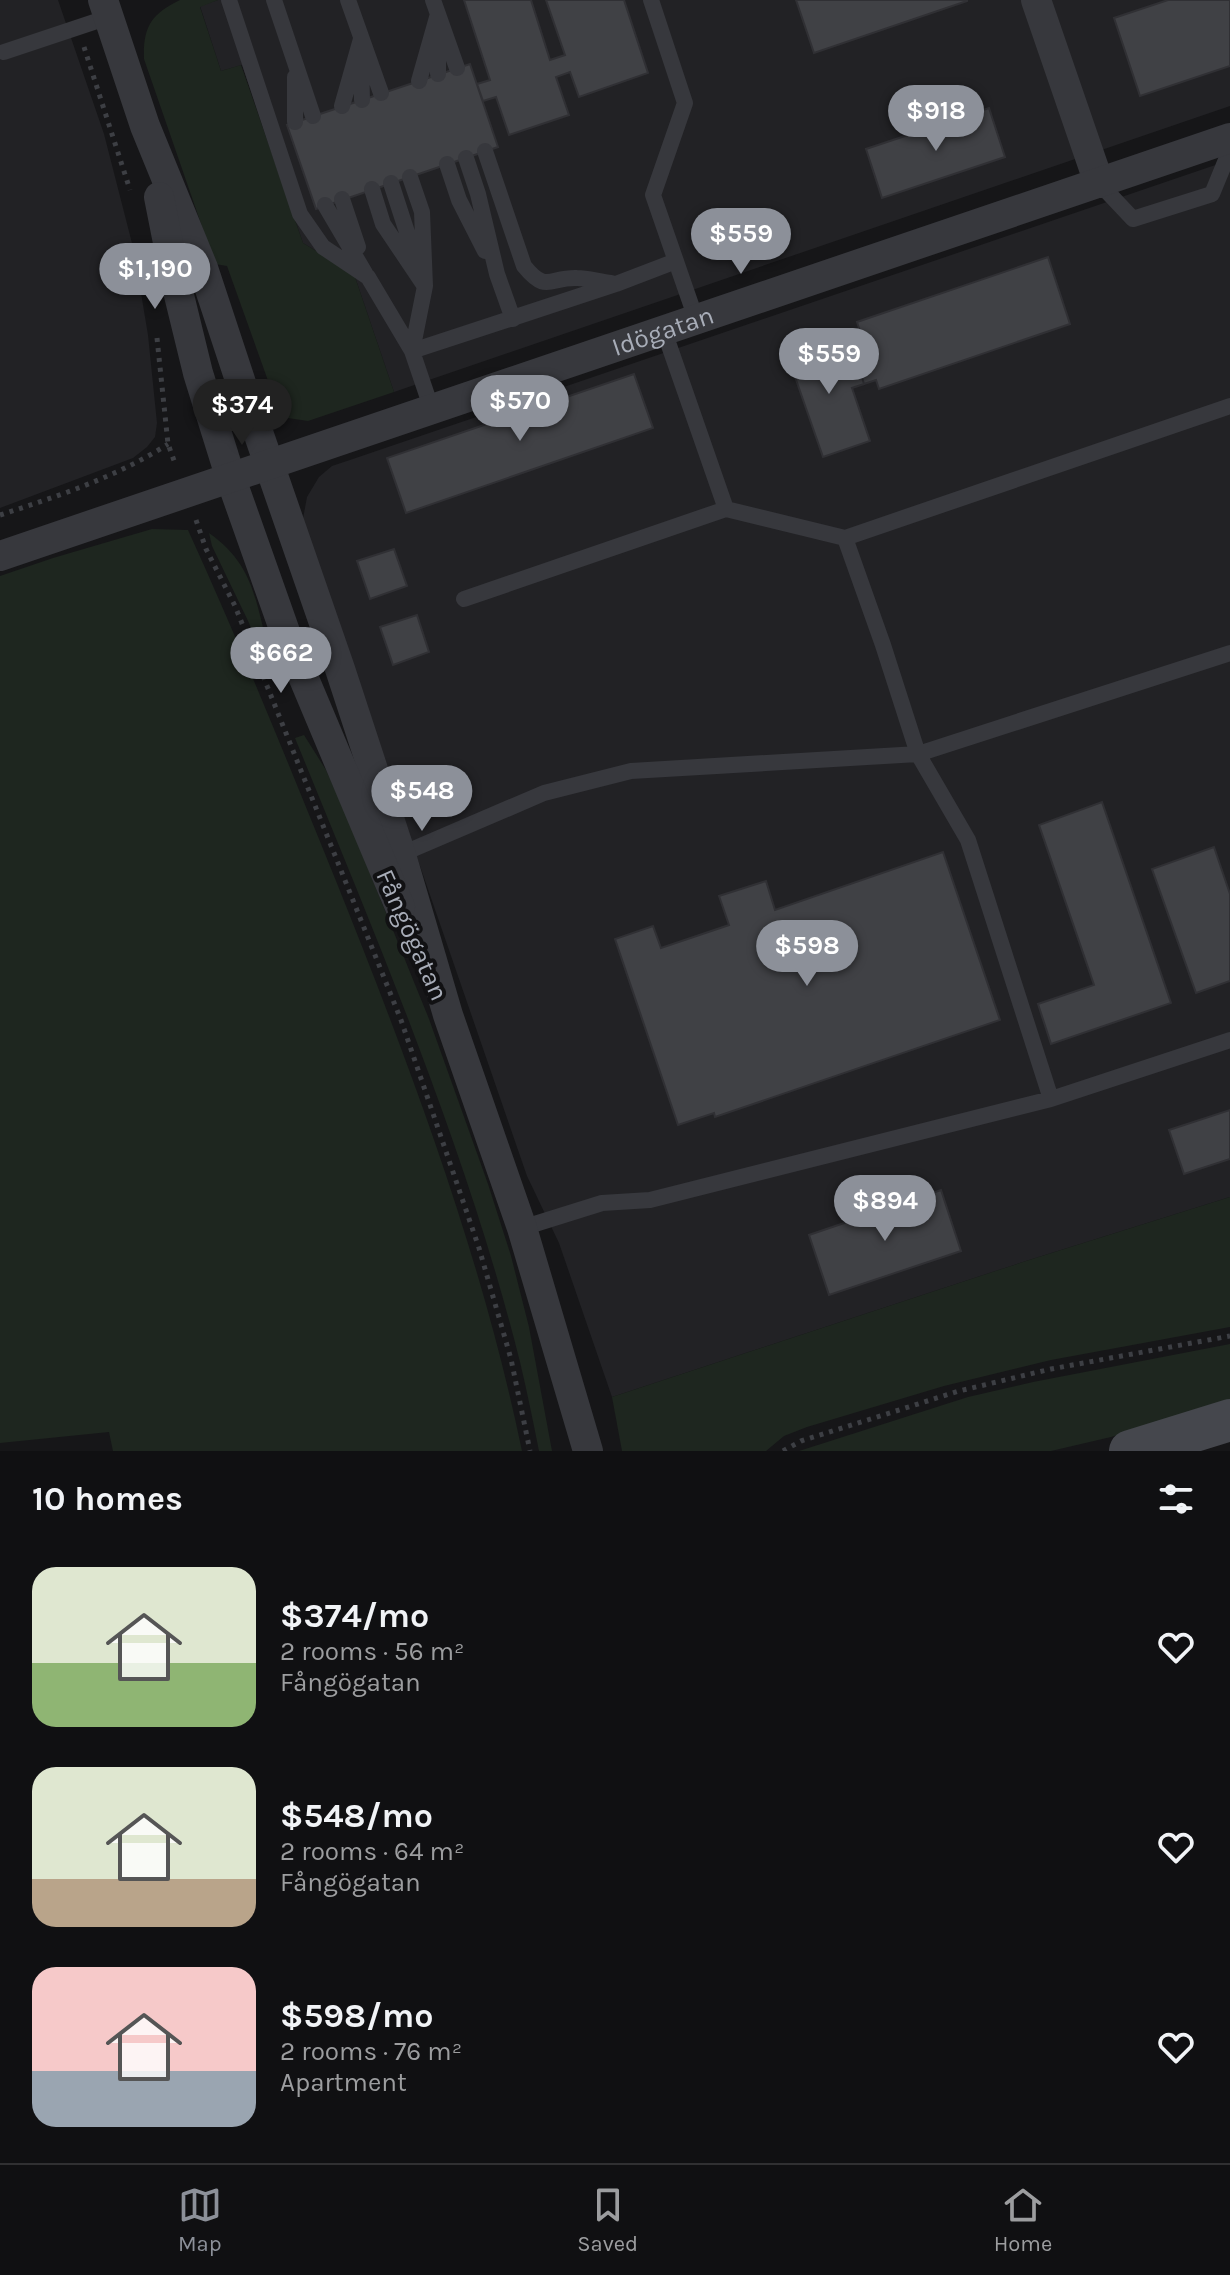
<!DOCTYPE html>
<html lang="en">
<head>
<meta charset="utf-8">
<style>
	body { margin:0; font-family:Karla,sans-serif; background:#1e1e20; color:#f1f3f6; height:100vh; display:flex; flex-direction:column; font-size:30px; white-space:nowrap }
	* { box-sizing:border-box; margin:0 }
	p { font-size:26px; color:#9c9d9f }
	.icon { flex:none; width:44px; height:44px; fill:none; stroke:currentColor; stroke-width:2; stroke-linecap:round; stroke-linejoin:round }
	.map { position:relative; height:1451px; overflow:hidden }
	.sheet { display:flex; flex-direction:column; background:#101012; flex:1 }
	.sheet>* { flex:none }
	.price { position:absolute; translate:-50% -68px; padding:0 18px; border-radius:28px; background:#8c9099; color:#fff; font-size:26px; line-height:52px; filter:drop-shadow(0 2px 4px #0008) }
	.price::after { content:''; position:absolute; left:50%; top:48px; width:24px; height:18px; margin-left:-12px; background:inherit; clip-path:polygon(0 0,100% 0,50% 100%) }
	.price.on { background:#222; color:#fff }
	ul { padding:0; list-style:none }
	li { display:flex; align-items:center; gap:24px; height:200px; padding:0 32px }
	li span { display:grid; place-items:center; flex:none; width:224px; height:160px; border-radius:24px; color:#555 }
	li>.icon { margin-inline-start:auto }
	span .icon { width:96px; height:96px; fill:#fffc; stroke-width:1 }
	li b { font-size:34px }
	h2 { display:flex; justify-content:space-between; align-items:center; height:96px; padding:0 32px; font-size:34px }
	.menu { display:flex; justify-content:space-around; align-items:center; height:112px; border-top:2px solid #303032; background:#101012; font-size:22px; color:#9c9d9f }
	.menu a { display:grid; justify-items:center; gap:4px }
	.menu .on { color:#8c9099 }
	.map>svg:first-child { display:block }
</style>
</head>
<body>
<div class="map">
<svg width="1230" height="1451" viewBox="0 0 1230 1451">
	<rect width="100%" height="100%" fill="#161618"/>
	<path fill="#222225" d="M0 0H58L104 134 134 251 148 335 157 423 155 437 147 447 133 458 0 508Z
		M218 0H1230V106L394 392 354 274 303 243 242 65 221 71 200 6Z
		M1230 160V1197L1026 1261 612 1397 559 1243 527 1176 302 524 307 497 319 477 332 466 347 461Z"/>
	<path fill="#1e261f" d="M180 0H218L200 7 221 71 241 65 303 243 354 274 394 392 308 421 281 417 227 266 215 264 144 59C143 27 151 14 180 0Z
		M152 529 188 530C240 644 287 760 334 876 409 1063 481 1253 522 1451H113L109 1432 0 1443V576L53 558Z
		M209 533C256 566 255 604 270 653L262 656 249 623 212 546Z
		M304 735 326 770 343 807 429 1019 488 1184 511 1256 529 1327 552 1451H539C533 1421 527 1391 520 1362 466 1147 378 942 295 738Z
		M1230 1197V1327L1051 1360 944 1386 807 1427 784 1436 766 1451H622L612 1397 1026 1261Z
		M1230 1344V1401L1111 1437 1051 1451H799L968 1397 1033 1382Z"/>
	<path fill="#404145" stroke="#303034" stroke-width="2" d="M464 0H531L550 60 565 55 546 0H624L648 73 579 97 570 72 556 77 569 115 509 135 496 97 483 101 477 84 490 80Z
		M796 0H967V1L814 53Z
		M1168 0H1230V66L1140 96 1114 18Z
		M470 64 498 147 316 209 287 125Z
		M989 108 1005 157 882 198 866 149Z
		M1048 257 1070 324 879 389 876 380 864 384 861 374 872 369 857 322Z
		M834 335 848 378 861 374 864 384 852 388 870 441 823 457 786 351Z
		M634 374 653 428 406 513 387 458Z
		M394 549 407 586 370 599 357 561Z
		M417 615 429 652 393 665 380 627Z
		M1102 802 1171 1003 1051 1044 1038 1004 1094 985 1039 825Z
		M1214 847 1230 894V981L1196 993 1152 869Z
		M943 852 1000 1020 715 1117 714 1113 678 1125 615 939 653 926 661 948 729 925 719 896 766 881 775 910Z
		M1230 1110V1159L1184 1174 1169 1130Z
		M941 1190 961 1251 829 1295 809 1235Z"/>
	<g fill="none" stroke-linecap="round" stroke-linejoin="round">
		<path stroke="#3d3f44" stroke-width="5" stroke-dasharray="4 6" stroke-linecap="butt" d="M84 47 130 190
			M157 338 168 444 176 466
			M0 515C58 496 117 477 168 444
			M196 520 206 549 235 606 401 1020 479 1248 511 1359 530 1451
			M783 1451 801 1441 959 1391 1051 1369 1230 1336"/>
		<path stroke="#37383d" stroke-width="16" d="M229 0 300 214 323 247 368 277 412 351 432 410
			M274 0 313 116
			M348 0 381 93
			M433 0 457 68
			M651 0 685 103 653 195 696 319
			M438 36V74
			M4 52 109 17
			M361 61 362 100
			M419 81 438 14
			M342 106 361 39
			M295 122V77
			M485 151 524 266C547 294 549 277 577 278 588 278 600 282 611 283
			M466 158 478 194 497 274 513 319
			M447 164 459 200 485 251
			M410 177 422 212 425 286 412 351 616 284 676 261
			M391 183 418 266
			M1099 183 1133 219 1212 194 1230 150
			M372 189 383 224 424 285
			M342 199 358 247
			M325 205 365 273
			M664 331 726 509
			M845 538 1230 406
			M464 599 726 509 845 538 883 645 918 754 1230 653
			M397 856 544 793 631 771 918 754 968 840 1051 1099 650 1200 602 1203 522 1228
			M1051 1099 1230 1040"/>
		<g stroke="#37383d" stroke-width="30">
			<path d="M103 0 145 126 203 268 241 383 340 669 401 855 448 1015 522 1228 588 1451"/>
			<path d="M1036 0 1099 183"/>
			<path d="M159 197 176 283 198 373 231 479 289 643 400 907"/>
			<path id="s1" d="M0 556 1230 138"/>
		</g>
		<path stroke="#45474d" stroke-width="42" d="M1130 1451 1230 1420"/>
	</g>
	<g text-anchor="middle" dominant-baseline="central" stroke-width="8" stroke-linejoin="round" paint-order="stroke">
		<g font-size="26" fill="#a8adb8" stroke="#111113">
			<text stroke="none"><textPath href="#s1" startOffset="700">Idögatan</textPath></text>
			<text transform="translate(412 935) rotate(66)">Fångögatan</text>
		</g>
	</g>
</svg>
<b class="price" style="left:936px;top:153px">$918</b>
<b class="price" style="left:741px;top:276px">$559</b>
<b class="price" style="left:155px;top:311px">$1,190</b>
<b class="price" style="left:829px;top:396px">$559</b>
<b class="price" style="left:520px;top:443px">$570</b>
<b class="price on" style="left:242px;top:447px">$374</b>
<b class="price" style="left:281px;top:695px">$662</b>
<b class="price" style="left:422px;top:833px">$548</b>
<b class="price" style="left:807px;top:988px">$598</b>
<b class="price" style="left:885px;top:1243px">$894</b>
</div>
<section class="sheet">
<h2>10 homes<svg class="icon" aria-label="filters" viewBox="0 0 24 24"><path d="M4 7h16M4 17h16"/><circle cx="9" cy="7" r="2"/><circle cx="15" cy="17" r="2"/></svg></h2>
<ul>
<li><span style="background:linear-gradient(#dfe7d0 60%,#8fb573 0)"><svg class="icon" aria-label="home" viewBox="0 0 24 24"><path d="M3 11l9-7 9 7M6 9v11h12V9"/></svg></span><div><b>$374/mo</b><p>2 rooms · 56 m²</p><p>Fångögatan</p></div><svg class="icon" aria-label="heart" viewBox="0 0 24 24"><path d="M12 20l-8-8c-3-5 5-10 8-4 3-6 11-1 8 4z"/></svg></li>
<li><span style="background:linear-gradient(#dfe7d0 70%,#b9a48a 0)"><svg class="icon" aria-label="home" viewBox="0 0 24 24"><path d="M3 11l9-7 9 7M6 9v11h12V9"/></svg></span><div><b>$548/mo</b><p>2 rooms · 64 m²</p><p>Fångögatan</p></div><svg class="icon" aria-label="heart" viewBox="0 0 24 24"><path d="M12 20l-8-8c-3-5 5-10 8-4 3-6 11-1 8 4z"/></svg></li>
<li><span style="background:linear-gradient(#f6c9c9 65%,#9aa5b1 0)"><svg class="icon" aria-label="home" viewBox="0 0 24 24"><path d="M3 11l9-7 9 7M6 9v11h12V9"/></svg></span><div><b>$598/mo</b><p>2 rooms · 76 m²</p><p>Apartment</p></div><svg class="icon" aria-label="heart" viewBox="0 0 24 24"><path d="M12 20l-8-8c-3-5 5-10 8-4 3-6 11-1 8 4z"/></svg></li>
</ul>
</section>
<nav class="menu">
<a class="on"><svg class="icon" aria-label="map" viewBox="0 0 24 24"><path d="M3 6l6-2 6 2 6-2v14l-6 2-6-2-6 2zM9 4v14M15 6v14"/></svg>Map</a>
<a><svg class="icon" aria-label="saved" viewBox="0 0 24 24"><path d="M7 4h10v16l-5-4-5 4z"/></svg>Saved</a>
<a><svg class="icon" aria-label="home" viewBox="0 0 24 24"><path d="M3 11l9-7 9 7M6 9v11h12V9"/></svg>Home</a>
</nav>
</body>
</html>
